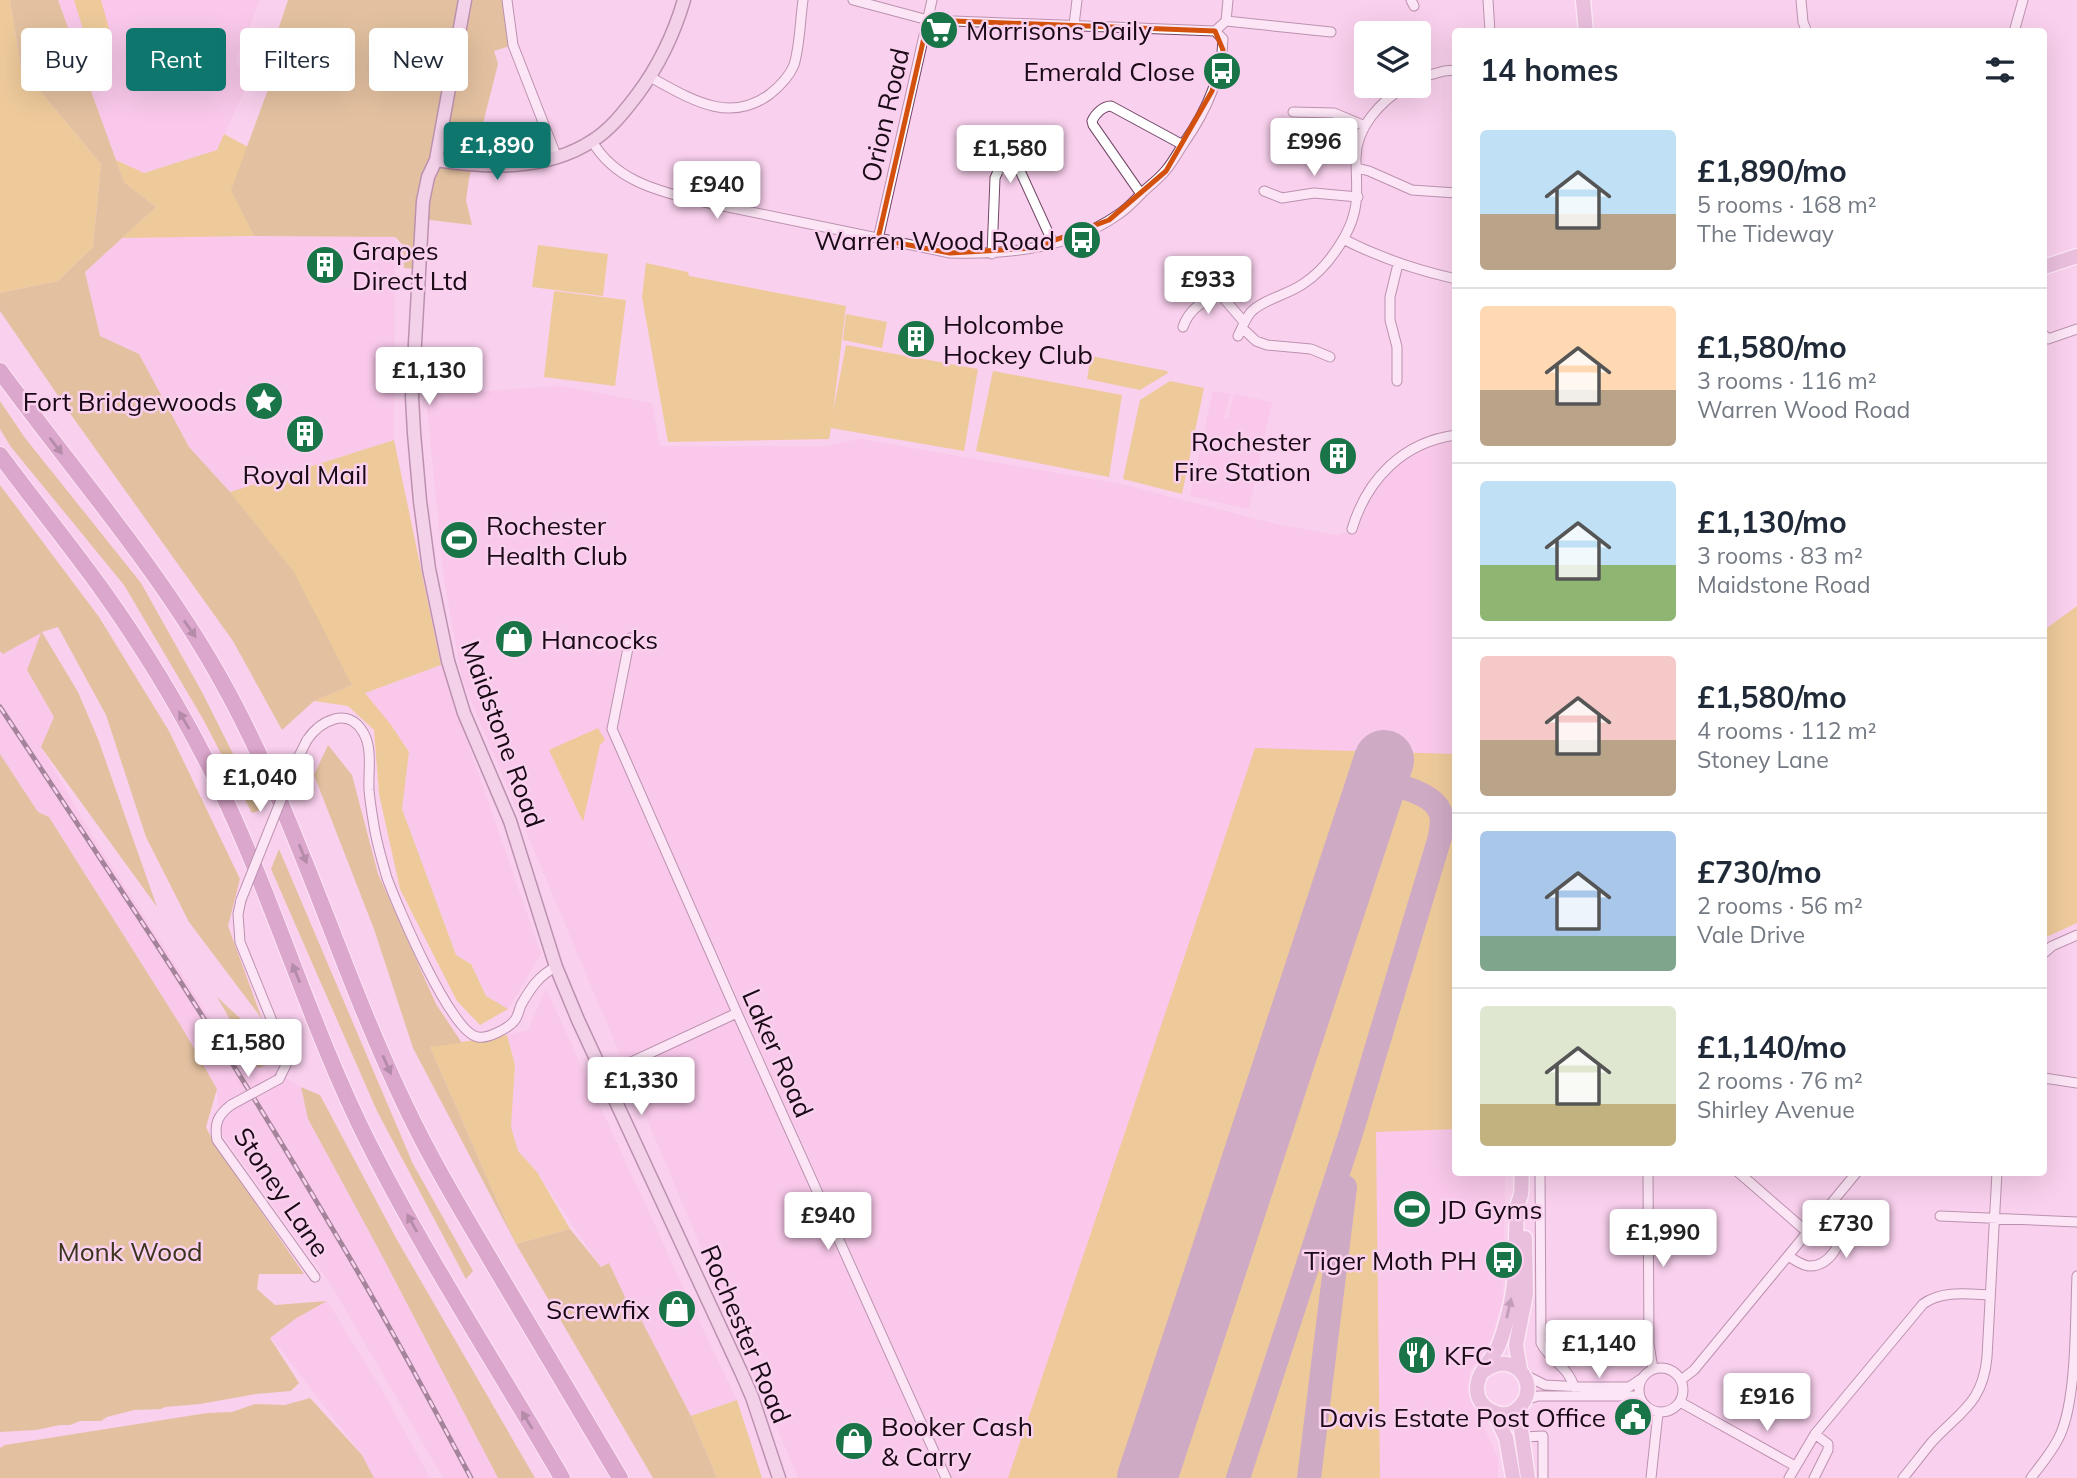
<!DOCTYPE html>
<html lang="en">
<head>
<meta charset="utf-8">
<style>
	body { margin:0; font-family:Mulish,sans-serif; background:#f6f6f7; color:#1f2937; height:100vh; display:flex; flex-direction:column; font-size:26px; white-space:nowrap }
	* { box-sizing:border-box; margin:0 }
	p { font-size:23px; color:#747a83 }
	.icon { flex:none; width:38px; height:38px; fill:none; stroke:currentColor; stroke-width:2; stroke-linecap:round; stroke-linejoin:round }
	.map { position:relative; flex:1; overflow:hidden }
	.sheet { position:absolute; left:1452px; top:28px; width:595px; height:1148px; display:flex; flex-direction:column; background:#fff; border-radius:7px; box-shadow:0 7px 28px #0002 }
	.sheet>* { flex:none }
	.banner { position:absolute; left:21px; top:28px; width:665px; height:63px; display:flex; gap:14px }
	.controls { position:absolute; left:1354px; top:21px; display:grid; gap:14px }
	.controls a { display:grid; place-items:center; width:77px; height:77px; border-radius:7px; background:#fff; box-shadow:0 7px 28px #0002; font-size:35px }
	.price { position:absolute; translate:-50% -60px; padding:0 16px; border-radius:7px; background:#fff; color:#222; font-size:23px; line-height:46px; filter:drop-shadow(0 2px 4px #0008) }
	.price::after { content:''; position:absolute; left:50%; top:42px; width:21px; height:16px; margin-left:-10px; background:inherit; clip-path:polygon(0 0,100% 0,50% 100%) }
	.price.active { background:#0f766e; color:#fff }
	ul { padding:0; list-style:none }
	li { display:flex; align-items:center; gap:21px; height:175px; padding:0 28px }
	li+li { border-top:2px solid #e0e1e3 }
	li span { display:grid; place-items:center; flex:none; width:196px; height:140px; border-radius:7px; color:#555 }
	li>.icon { margin-inline-start:auto }
	span .icon { width:84px; height:84px; fill:#fffc; stroke-width:1 }
	li b { font-size:30px }
	h2 { display:flex; justify-content:space-between; align-items:center; height:84px; padding:0 28px; font-size:30px }
	.pill { padding:0 24px; border-radius:7px; background:#fff; box-shadow:0 7px 28px #0002; font-size:24px; line-height:63px }
	.pill.active { background:#0f766e; color:#fff }
	.map>svg:first-child { display:block }
</style>
</head>
<body>
<div class="map">
<svg width="2077" height="1478" viewBox="0 0 2077 1478">
	<rect width="100%" height="100%" fill="#f9d0ed"/>
	<path fill="#f8bee7" d="M58 0H260L236 60 247 85 217 150 143 173 116 160Z
		M169 236 395 237 394 440 230 492 189 447 139 354 100 336 85 272 122 238Z
		M561 386 652 403 660 446H826L860 439 1121 484 1280 525 1337 535 1347 532 1356 534 1368 504 1382 481 1401 462 1431 446 1456 441V1172L1505 1173 1503 1299 1492 1337 1484 1353 1469 1371 1470 1398 1498 1458V1478H952L674 856 938 1478H798L462 679 444 579 425 388 464 392Z
		M1213 391 1230 394 1224 418 1228 419 1234 394 1272 402 1249 509 1190 496Z
		M42 632 27 670 54 717 41 747 93 837 225 1041 301 1087 308 1119 378 1248 498 1478H443L330 1283 221 1132 217 1089 181 1026 49 817 38 812 0 754V651L3 654Z
		M441 665 541 954 508 1009 486 996 471 964 456 955 402 809 409 752 365 693Z
		M546 989 705 1334 737 1400 691 1416 634 1306 626 1300 609 1263 601 1267 537 1172 518 1151 511 1127 515 1065 507 1035 528 1030Z
		M327 1301 382 1390 430 1478H374L362 1455 271 1337 295 1319Z"/>
	<path fill="#dfc338" d="M0 0H10L21 68 101 164 93 247 58 281 0 293Z
		M74 0H101L110 32 86 39Z
		M224 134 248 147 232 190 254 236 122 238 156 207 124 182 116 160 144 173 217 150Z
		M538 245 608 254 603 296 532 287Z
		M646 263 688 272 689 276 846 306 833 412 846 345 978 369 964 451 831 428 829 439 668 442 642 297Z
		M554 291 626 300 615 386 544 377Z
		M846 314 887 322 882 348 843 340Z
		M1091 356 1167 371 1168 373 1140 390 1087 379Z
		M993 371 1122 395 1109 477 976 451Z
		M1170 381 1204 388 1182 494 1123 479 1140 400Z
		M394 440 441 665 365 693 391 725 409 752 402 809 456 955 471 964 486 996 508 1009 480 1025 457 1001 400 889 379 794 374 730 348 706 314 701 352 685 230 492Z
		M2077 606V923L2044 938V630Z
		M598 728 605 740 600 745 583 822 549 750Z
		M1255 748 1456 754V1129L1376 1132 1380 1478H1008Z
		M507 1035 515 1065 511 1127 518 1151 537 1172 570 1229 516 1244 430 1047Z
		M737 1400 762 1478H717L691 1416Z"/>
	<path fill="#c8b043" d="M10 0H58L124 182 156 207 85 272 100 336 139 354 189 447 230 492 294 572 352 685 314 701 282 730 233 641 74 419 0 311V293L58 281 93 247 101 164 21 68Z
		M288 0H507L513 45 494 51 498 64 469 179 466 200 472 225 422 219 418 269 404 268 403 245 395 237 254 236 231 190 280 57 273 45Z
		M0 401 25 438 141 583 202 692 261 810 252 813 203 719 124 585 11 447 0 429Z
		M0 485 99 617 169 731 240 879 228 926 262 1019 189 922 146 837 106 715 58 627 42 632 78 692 98 739 157 907 41 747 54 717 27 670 41 633 3 654 0 651Z
		M328 745 352 775 378 874 436 1004 462 1043 430 1047 516 1244 570 1229 601 1267 609 1263 626 1299 634 1306 691 1416 717 1478H653L516 1244 413 1048 374 929 314 775Z
		M0 754 38 812 49 817 181 1026 217 1089 206 1127 213 1141 304 1274H259L257 1289 275 1305 327 1301 295 1319 270 1338 299 1383 291 1391 256 1394 200 1404 165 1407 161 1409 134 1410 107 1417 101 1421H80L70 1425H60L36 1430 0 1432Z
		M279 849 413 1164 473 1271 466 1279 377 1111 271 869Z
		M217 997 253 1030 276 1049V1062L258 1068Z
		M301 1087 320 1095 396 1238 535 1478H498L378 1248 308 1119Z
		M310 1398 362 1455 374 1478H0V1448L5 1445 207 1413 232 1412 255 1404 285 1405Z"/>
	<g fill="none" stroke-linecap="round" stroke-linejoin="round">
		<path stroke="#9b7c92" stroke-width="24" d="M1148 1477V1478
			M1238 1478 1351 1133 1440 837C1441 829 1443 821 1441 814 1434 792 1397 786 1378 780
			M1309 1478 1345 1187"/>
		<path stroke="#9b7c92" stroke-width="60" d="M1147 1478 1384 760"/>
		<defs>
			<path id="street" d="M507 0 513 45 557 158
				M853 0 928 20 1215 31
				M1411 0 1414 6
				M1488 0 1490 32
				M1801 0 1803 22 1807 32
				M1226 21 1331 32
				M1074 25 1077 0
				M1215 31 1226 21 1228 0
				M2014 32 2023 0
				M650 77C689 98 729 125 770 94 780 86 789 77 794 65 800 45 800 21 803 0
				M1419 78 1444 71 1456 70
				M1293 112 1334 113 1365 126
				M592 141C614 179 654 190 694 200L950 253C1006 255 1071 248 1119 214 1128 208 1135 200 1143 192 1150 185 1160 178 1166 170 1173 162 1178 152 1184 143 1205 113 1222 77 1223 39L1215 31
				M1357 168 1369 171 1412 190 1456 193
				M1264 191 1282 198 1314 193 1358 197
				M1141 194 1093 125 1092 121C1095 114 1103 106 1111 106L1183 145
				M878 239 932 0
				M1343 239C1380 258 1416 270 1456 279
				M992 254 995 178 999 169 1016 162 1053 243
				M1219 273 1220 294 1244 322
				M1183 327C1189 309 1203 301 1220 294
				M1242 328 1256 341 1267 345 1311 349 1330 357
				M2044 335 2048 339 2077 329
				M1238 336C1242 328 1245 319 1251 312 1264 299 1287 295 1303 284 1320 273 1335 254 1345 236 1361 207 1356 188 1356 158 1356 127 1381 101 1406 86
				M1397 381V347L1390 320V297L1398 264
				M1352 529C1367 479 1403 442 1456 435
				M630 638 612 729 737 1013 946 1478
				M307 740C320 721 348 706 363 732 373 748 368 772 369 790 370 802 372 814 374 826 377 844 382 861 387 878 397 905 451 1034 478 1037 488 1039 509 1028 515 1020 518 1016 519 1010 521 1005 530 989 539 975 556 967
				M241 900 238 914 240 942 285 1053 286 1065 279 1079
				M2044 953 2052 946 2077 935
				M603 1075 737 1013
				M2044 1078 2077 1083
				M231 1105C218 1115 214 1123 217 1140L315 1277
				M1540 1172 1541 1343C1549 1360 1569 1367 1574 1387
				M1648 1172 1649 1344 1653 1369
				M1738 1172 1807 1232
				M1940 1216 2077 1222
				M1788 1256C1795 1260 1802 1266 1810 1266 1829 1266 1841 1245 1842 1229L1836 1218 1826 1210
				M1639 1390a22 22 0 1 1 44 0a22 22 0 1 1-44 0Z
				M1525 1375 1545 1385 1582 1387H1629L1641 1379
				M1681 1380 1694 1370 1857 1172
				M1525 1400 1538 1396H1639
				M1680 1402 1795 1466
				M1523 1437 1543 1436V1478
				M1651 1478 1658 1413
				M1789 1478 1815 1434 1923 1304C1942 1290 1968 1294 1990 1295
				M1814 1478 1828 1450V1444L1815 1434
				M1903 1478C1913 1466 1922 1454 1931 1443 1958 1413 1983 1404 1987 1357L1997 1172
				M2031 1478C2042 1463 2054 1450 2061 1433 2077 1394 2075 1320 2077 1276"/>
			<path id="secondary" d="M465 0 436 160 428 177 423 201 412 397 414 433 420 501 429 569 448 661 464 713 510 821 556 967 578 1020 742 1374 752 1397 779 1478
				M436 160C488 168 546 171 592 141 610 130 624 112 637 95 658 67 674 34 684 0"/>
			<path id="primary" d="M1583 0 1586 32
				M2044 267 2077 256
				M1520 1369 1516 1345 1526 1294 1525 1238
				M1484 1371C1516 1347 1544 1389 1516 1410 1501 1421 1477 1408 1477 1389 1477 1373 1491 1360 1498 1347 1503 1335 1506 1323 1509 1311 1518 1277 1515 1244 1517 1209 1517 1204 1520 1199 1521 1194 1522 1187 1521 1180 1522 1172
				M1518 1408 1528 1478
				M1494 1413 1506 1438 1513 1478"/>
			<path id="highway" d="M0 371C74 472 159 569 220 678 297 815 338 966 406 1107 432 1162 465 1216 496 1269 537 1339 579 1408 620 1478
				M0 455C34 501 70 545 103 591 145 650 183 713 215 778 273 896 309 1024 368 1142 426 1257 497 1366 562 1478"/>
		</defs>
		<use href="#street" stroke="#724666" stroke-width="11"/>
		<use href="#secondary" stroke="#724666" stroke-width="15"/>
		<use href="#primary" stroke="#fff" stroke-width="17"/>
		<use href="#highway" stroke="#fff" stroke-width="18"/>
		<use href="#street" stroke="#fff" stroke-width="9"/>
		<use href="#secondary" stroke="#ead6e5" stroke-width="12"/>
		<use href="#primary" stroke="#d5acca" stroke-width="14"/>
		<use href="#highway" stroke="#b975a7" stroke-width="16"/>
		<defs>
			<path id="rail" d="M0 707C115 880 230 1053 335 1233 383 1313 427 1395 471 1478"/>
		</defs>
		<use href="#rail" stroke="#3d2837" stroke-width="5"/>
		<use href="#rail" stroke="#f9d0ed" stroke-width="2.5" stroke-dasharray="8" stroke-linecap="butt"/>
		<defs>
			<path id="street-bridge" d="M241 900 297 760 307 740
				M231 1105 279 1079"/>
		</defs>
		<use href="#street-bridge" stroke="#724666" stroke-width="11" stroke-linecap="butt"/>
		<use href="#street-bridge" stroke="#fff" stroke-width="9"/>
	</g>
	<defs><path id="oneway-solid" d="M-6-.8H1V-3.2L6.5 0L1 3.2V.8H-6Z" transform="scale(1.75)"/></defs>
	<g fill="#613957">
		<use href="#oneway-solid" transform="translate(56 446) rotate(52)"/>
		<use href="#oneway-solid" transform="translate(190 629) rotate(55)"/>
		<use href="#oneway-solid" transform="translate(184 720) rotate(-120)"/>
		<use href="#oneway-solid" transform="translate(303 854) rotate(68)"/>
		<use href="#oneway-solid" transform="translate(296 973) rotate(-112)"/>
		<use href="#oneway-solid" transform="translate(387 1065) rotate(66)"/>
		<use href="#oneway-solid" transform="translate(412 1223) rotate(-119)"/>
		<use href="#oneway-solid" transform="translate(527 1420) rotate(-121)"/>
	</g>
	<use fill="#806279" href="#oneway-solid" transform="translate(1509 1308) rotate(-77)"/>
	<path d="M0 0H2077V1478H0ZM928 20 1215 31 1223 50 1212 91 1166 171 1109 220 1034 248 950 253 878 239Z" fill="#f9d0ed" fill-opacity=".55" fill-rule="evenodd"/>
	<path fill="none" stroke="#d3510d" stroke-width="5" stroke-linejoin="round" d="M928 20 1215 31 1223 50 1212 91 1166 171 1109 220 1034 248 950 253 878 239Z"/>
	<defs>
		<symbol id="supermarket-disc" viewBox="-11 -11 22 22"><circle r="9.5" fill="#197448" stroke="#f9d0ed"/><path d="M-6-5.5h2.5l.6 2H6L4.5 2H-2.5L-4.4-4H-6ZM-1.5 3.2a1.3 1.3 0 1 0 .1 0ZM3 3.2a1.3 1.3 0 1 0 .1 0Z" fill="#fff"/></symbol>
		<symbol id="bus-disc" viewBox="-11 -11 22 22"><circle r="9.5" fill="#197448" stroke="#f9d0ed"/><path d="M-5-6H5V4H4V6H2V4H-2V6H-4V4H-5ZM-3.5-4V0h7V-4ZM-3.5 1.2v1.5H-2V1.2ZM2 1.2v1.5H3.5V1.2Z" fill="#fff"/></symbol>
		<symbol id="building-disc" viewBox="-11 -11 22 22"><circle r="9.5" fill="#197448" stroke="#f9d0ed"/><path d="M-4-6H4V6H1V3H-1V6H-4ZM-2.5-4.3h1.7v1.8h-1.7ZM.8-4.3h1.7v1.8H.8ZM-2.5-1h1.7V.8h-1.7ZM.8-1h1.7V.8H.8Z" fill="#fff"/></symbol>
		<symbol id="sight-disc" viewBox="-11 -11 22 22"><circle r="9.5" fill="#197448" stroke="#f9d0ed"/><path d="M0-6L1.8-2.2L6-1.7L2.9 1.2L3.7 5.4L0 3.3L-3.7 5.4L-2.9 1.2L-6-1.7L-1.8-2.2Z" fill="#fff"/></symbol>
		<symbol id="stadium-disc" viewBox="-11 -11 22 22"><circle r="9.5" fill="#197448" stroke="#f9d0ed"/><path d="M0-5a6.5 5 0 1 0 0 10a6.5 5 0 1 0 0-10ZM-3.5-1.8h7v3.6h-7Z" fill="#fff"/></symbol>
		<symbol id="shop-disc" viewBox="-11 -11 22 22"><circle r="9.5" fill="#197448" stroke="#f9d0ed"/><path d="M-5-2.5h2.3a2.7 3.5 0 0 1 5.4 0H5L5.5 6h-11ZM-1.5-2.5h3a1.5 2.3 0 0 0-3 0Z" fill="#fff"/></symbol>
		<symbol id="restaurant-disc" viewBox="-11 -11 22 22"><circle r="9.5" fill="#197448" stroke="#f9d0ed"/><path d="M-5-6h1v4h1v-4h1v4h1v-4h1v5L-1.5 .5V6h-2V.5L-5-1ZM5-6V6H3V1.5H1.5Q1.5-4 5-6Z" fill="#fff"/></symbol>
		<symbol id="civic-disc" viewBox="-11 -11 22 22"><circle r="9.5" fill="#197448" stroke="#f9d0ed"/><path d="M-.6-6.5H3V-4.5H.6V-3L4-1V1h2V6H-6V1h2V-1L-.6-3ZM-1.2 2.5V6h2.4V2.5Z" fill="#fff"/></symbol>
	</defs>
	<g fill-rule="evenodd">
		<use href="#supermarket-disc" x="917" y="8" width="44" height="44"/>
		<use href="#bus-disc" x="1200" y="49" width="44" height="44"/>
		<use href="#bus-disc" x="1060" y="218" width="44" height="44"/>
		<use href="#building-disc" x="303" y="243" width="44" height="44"/>
		<use href="#building-disc" x="894" y="317" width="44" height="44"/>
		<use href="#sight-disc" x="242" y="379" width="44" height="44"/>
		<use href="#building-disc" x="283" y="412" width="44" height="44"/>
		<use href="#building-disc" x="1316" y="434" width="44" height="44"/>
		<use href="#stadium-disc" x="437" y="518" width="44" height="44"/>
		<use href="#shop-disc" x="492" y="617" width="44" height="44"/>
		<use href="#stadium-disc" x="1390" y="1187" width="44" height="44"/>
		<use href="#bus-disc" x="1482" y="1238" width="44" height="44"/>
		<use href="#shop-disc" x="655" y="1287" width="44" height="44"/>
		<use href="#restaurant-disc" x="1395" y="1333" width="44" height="44"/>
		<use href="#civic-disc" x="1611" y="1395" width="44" height="44"/>
		<use href="#shop-disc" x="832" y="1419" width="44" height="44"/>
	</g>
	<g text-anchor="middle" dominant-baseline="central" stroke-width="5" stroke-linejoin="round" paint-order="stroke">
		<g font-size="26" fill="#190815" stroke="#f9d0ed" text-anchor="start">
			<text x="966" y="30">Morrisons Daily</text>
			<text x="1195" y="71" text-anchor="end">Emerald Close</text>
			<text x="1055" y="240" text-anchor="end">Warren Wood Road</text>
			<text x="352" y="250">Grapes<tspan x="352" dy="30">Direct Ltd</tspan></text>
			<text x="943" y="324">Holcombe<tspan x="943" dy="30">Hockey Club</tspan></text>
			<text x="237" y="401" text-anchor="end">Fort Bridgewoods</text>
			<text x="1311" y="441" text-anchor="end">Rochester<tspan x="1311" dy="30">Fire Station</tspan></text>
			<text x="305" y="474" text-anchor="middle">Royal Mail</text>
			<text x="486" y="525">Rochester<tspan x="486" dy="30">Health Club</tspan></text>
			<text x="541" y="639">Hancocks</text>
			<text x="1439" y="1209">JD Gyms</text>
			<text x="1477" y="1260" text-anchor="end">Tiger Moth PH</text>
			<text x="650" y="1309" text-anchor="end">Screwfix</text>
			<text x="1444" y="1355">KFC</text>
			<text x="1606" y="1417" text-anchor="end">Davis Estate Post Office</text>
			<text x="881" y="1426">Booker Cash<tspan x="881" dy="30">&amp; Carry</tspan></text>
		</g>
		<g font-size="26" fill="#190815" stroke="#f9d0ed">
			<text transform="translate(885 115) rotate(-77)">Orion Road</text>
			<text transform="translate(503 734) rotate(70)">Maidstone Road</text>
			<text transform="translate(778 1053) rotate(66)">Laker Road</text>
			<text transform="translate(282 1192) rotate(56)">Stoney Lane</text>
			<text transform="translate(746 1334) rotate(67)">Rochester Road</text>
		</g>
		<g font-size="26" fill="#39341c" stroke="#f9d0ed">
			<text x="130" y="1251">Monk Wood</text>
		</g>
	</g>
</svg>
<div class="controls">
<a><svg class="icon" aria-label="layers" viewBox="0 0 24 24"><path d="M12 4l9 5-9 5-9-5zM3 14l9 5 9-5"/></svg></a>
</div>
<b class="price" style="left:1314px;top:178px">£996</b>
<b class="price active" style="left:497px;top:182px">£1,890</b>
<b class="price" style="left:1010px;top:185px">£1,580</b>
<b class="price" style="left:717px;top:221px">£940</b>
<b class="price" style="left:1208px;top:316px">£933</b>
<b class="price" style="left:429px;top:407px">£1,130</b>
<b class="price" style="left:260px;top:814px">£1,040</b>
<b class="price" style="left:248px;top:1079px">£1,580</b>
<b class="price" style="left:641px;top:1117px">£1,330</b>
<b class="price" style="left:828px;top:1252px">£940</b>
<b class="price" style="left:1846px;top:1260px">£730</b>
<b class="price" style="left:1663px;top:1269px">£1,990</b>
<b class="price" style="left:1599px;top:1380px">£1,140</b>
<b class="price" style="left:1767px;top:1433px">£916</b>
<div class="banner">
<a class="pill">Buy</a>
<a class="pill active">Rent</a>
<a class="pill">Filters</a>
<a class="pill">New</a>
</div>
<section class="sheet">
<h2>14 homes<svg class="icon" aria-label="filters" viewBox="0 0 24 24"><path d="M4 7h16M4 17h16"/><circle cx="9" cy="7" r="2"/><circle cx="15" cy="17" r="2"/></svg></h2>
<ul>
<li><span style="background:linear-gradient(#bfe0f5 60%,#b9a48a 0)"><svg class="icon" aria-label="home" viewBox="0 0 24 24"><path d="M3 11l9-7 9 7M6 9v11h12V9"/></svg></span><div><b>£1,890/mo</b><p>5 rooms · 168 m²</p><p>The Tideway</p></div></li>
<li><span style="background:linear-gradient(#ffd9b3 60%,#b9a48a 0)"><svg class="icon" aria-label="home" viewBox="0 0 24 24"><path d="M3 11l9-7 9 7M6 9v11h12V9"/></svg></span><div><b>£1,580/mo</b><p>3 rooms · 116 m²</p><p>Warren Wood Road</p></div></li>
<li><span style="background:linear-gradient(#bfe0f5 60%,#8fb573 0)"><svg class="icon" aria-label="home" viewBox="0 0 24 24"><path d="M3 11l9-7 9 7M6 9v11h12V9"/></svg></span><div><b>£1,130/mo</b><p>3 rooms · 83 m²</p><p>Maidstone Road</p></div></li>
<li><span style="background:linear-gradient(#f6c9c9 60%,#b9a48a 0)"><svg class="icon" aria-label="home" viewBox="0 0 24 24"><path d="M3 11l9-7 9 7M6 9v11h12V9"/></svg></span><div><b>£1,580/mo</b><p>4 rooms · 112 m²</p><p>Stoney Lane</p></div></li>
<li><span style="background:linear-gradient(#a9c7e8 75%,#7fa58c 0)"><svg class="icon" aria-label="home" viewBox="0 0 24 24"><path d="M3 11l9-7 9 7M6 9v11h12V9"/></svg></span><div><b>£730/mo</b><p>2 rooms · 56 m²</p><p>Vale Drive</p></div></li>
<li><span style="background:linear-gradient(#dfe7d0 70%,#c2b280 0)"><svg class="icon" aria-label="home" viewBox="0 0 24 24"><path d="M3 11l9-7 9 7M6 9v11h12V9"/></svg></span><div><b>£1,140/mo</b><p>2 rooms · 76 m²</p><p>Shirley Avenue</p></div></li>
</ul>
</section>
</div>
</body>
</html>
